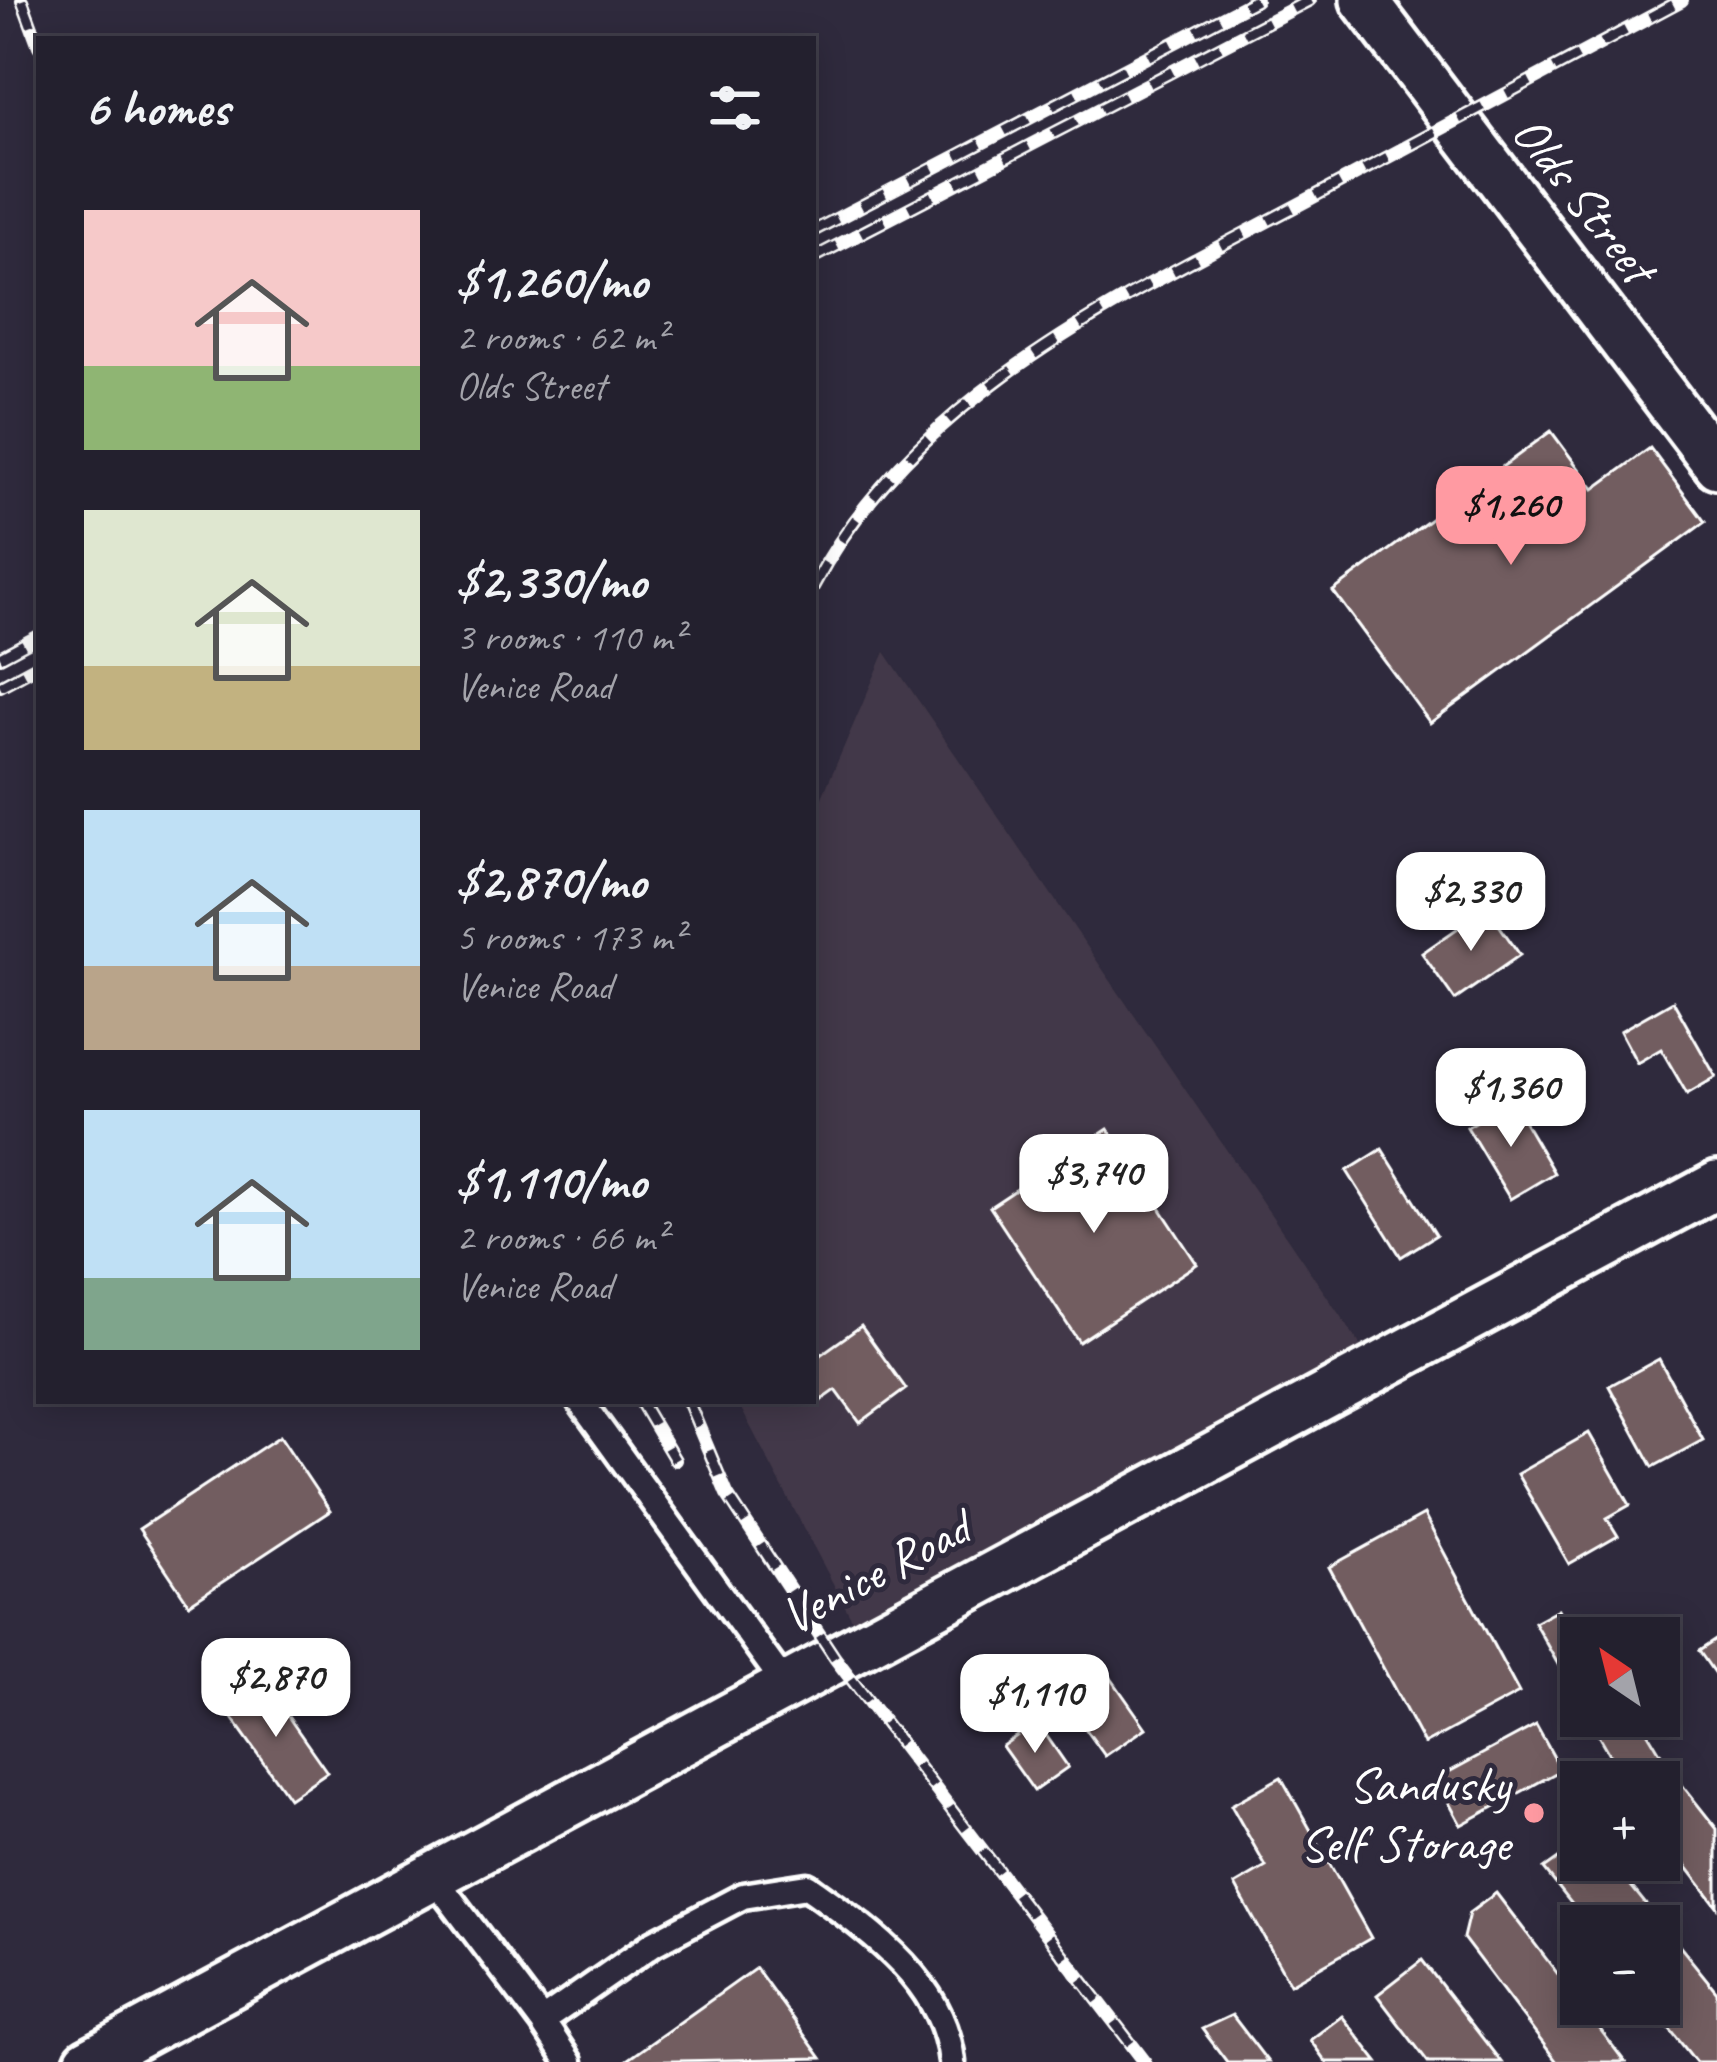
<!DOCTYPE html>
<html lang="en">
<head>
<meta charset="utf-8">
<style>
	body { margin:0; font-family:Caveat,sans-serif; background:#2f2d3a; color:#f1f3f6; height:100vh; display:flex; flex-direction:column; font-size:45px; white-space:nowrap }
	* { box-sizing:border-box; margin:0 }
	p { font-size:39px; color:#a3a3aa }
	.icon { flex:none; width:66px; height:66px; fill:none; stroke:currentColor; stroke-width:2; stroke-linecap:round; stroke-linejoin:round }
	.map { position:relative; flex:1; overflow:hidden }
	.panel { position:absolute; left:36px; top:36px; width:780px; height:1368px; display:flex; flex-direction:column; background:#23202e; border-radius:0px; box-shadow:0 6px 30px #0003,0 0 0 3px #403e4a }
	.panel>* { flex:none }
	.needle { width:78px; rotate:325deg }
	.buttons { position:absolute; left:1560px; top:1617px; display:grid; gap:24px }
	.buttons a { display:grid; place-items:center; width:120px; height:120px; border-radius:0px; background:#23202e; box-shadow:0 6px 30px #0003,0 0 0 3px #403e4a; font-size:60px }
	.price { position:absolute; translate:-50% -102px; padding:0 27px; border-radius:24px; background:#fff; color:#222; font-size:39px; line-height:78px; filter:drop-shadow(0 3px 6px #0008) }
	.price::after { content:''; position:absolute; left:50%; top:72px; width:36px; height:27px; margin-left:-18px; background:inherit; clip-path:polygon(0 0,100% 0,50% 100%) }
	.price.active { background:#ff9aa2; color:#111 }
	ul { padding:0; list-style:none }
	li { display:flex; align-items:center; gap:36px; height:300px; padding:0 48px }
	li span { display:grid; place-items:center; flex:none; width:336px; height:240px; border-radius:0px; color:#555 }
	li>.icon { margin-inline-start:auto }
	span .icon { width:144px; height:144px; fill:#fffc; stroke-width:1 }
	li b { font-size:51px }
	h2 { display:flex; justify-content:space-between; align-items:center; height:144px; padding:0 48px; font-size:51px }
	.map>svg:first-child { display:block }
</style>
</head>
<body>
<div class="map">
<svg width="1717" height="2062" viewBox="0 0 1717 2062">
	<rect width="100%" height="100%" fill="#2f2a3d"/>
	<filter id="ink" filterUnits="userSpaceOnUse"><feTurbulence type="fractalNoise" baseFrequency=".00833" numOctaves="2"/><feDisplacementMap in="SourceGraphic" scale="24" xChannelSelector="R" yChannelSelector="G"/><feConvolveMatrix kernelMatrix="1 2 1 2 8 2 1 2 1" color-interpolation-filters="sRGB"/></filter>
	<g filter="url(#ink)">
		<path fill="#433948" d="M885 652 1361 1346 856 1627 737 1401H813V818Z"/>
		<path fill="#725d60" stroke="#fff" stroke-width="3" d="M1551 431 1594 489 1650 448 1705 522 1430 723 1333 591Z
			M1487 908 1520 955 1455 1000 1422 953Z
			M1673 1001 1716 1077 1687 1094 1661 1049 1637 1063 1620 1031Z
			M1512 1101 1554 1173 1510 1199 1467 1127Z
			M1108 1129 1197 1264 1079 1342 990 1207Z
			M1382 1149 1436 1235 1401 1257 1347 1171Z
			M861 1326 906 1389 860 1423 836 1390 815 1405 812 1401 813 1360Z
			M1659 1359 1703 1440 1653 1467 1609 1386Z
			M1589 1433 1630 1505 1607 1518 1618 1536 1569 1564 1517 1474Z
			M280 1436 330 1511 189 1604 139 1529Z
			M1424 1515 1519 1693 1424 1744 1329 1567Z
			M1558 1609 1581 1652V1705L1534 1622Z
			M1717 1639V1677L1699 1651Z
			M1111 1678 1146 1728 1105 1756 1070 1707Z
			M263 1681 327 1772 289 1798 225 1708Z
			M1587 1716H1638L1671 1771 1717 1829V1906L1659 1831V1782H1625Z
			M1037 1722 1068 1767 1034 1791 1002 1746Z
			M1536 1725 1561 1770 1461 1825 1436 1779Z
			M1281 1777 1371 1938 1290 1984 1235 1885 1266 1867 1231 1805Z
			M1581 1843V1860H1610L1717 1992V2062H1696L1650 2004H1659V1926H1589L1544 1869Z
			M1496 1893 1625 2062H1557L1463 1938 1469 1913Z
			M1422 1960 1501 2062H1428L1377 1995Z
			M756 1968 821 2058 624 2062Z
			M1232 2015 1268 2062H1227L1202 2029Z
			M1342 2016 1378 2062H1326L1310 2040Z"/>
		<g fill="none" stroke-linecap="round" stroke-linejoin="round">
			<defs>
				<path id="lane" d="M580 1401 785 1684
					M432 1875 542 2021
					M569 2062 542 2021 654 1943 743 1896 807 1886C868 1930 944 1981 952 2062"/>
				<path id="street" d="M1364 0 1717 465
					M88 2062 1717 1185"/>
			</defs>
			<use href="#lane" stroke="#fff" stroke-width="33"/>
			<use href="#street" stroke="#fff" stroke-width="54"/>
			<use href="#lane" stroke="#2f2a3d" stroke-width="24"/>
			<use href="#street" stroke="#2f2a3d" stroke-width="45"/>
			<defs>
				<path id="rail" d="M22 0 39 46
					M813 231 1256 0
					M813 258 1310 0
					M813 587C916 391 1128 296 1313 197 1436 131 1559 66 1682 0
					M0 657 39 636
					M0 686 39 665
					M640 1401 675 1460
					M688 1401 727 1494 835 1658 1145 2062"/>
			</defs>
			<use href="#rail" stroke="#fff" stroke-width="14"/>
			<use href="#rail" stroke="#2f2a3d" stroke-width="9" stroke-dasharray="27" stroke-linecap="butt"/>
		</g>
	</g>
	<circle fill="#ff9aa2" stroke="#2f2a3d" stroke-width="4.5" cx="1534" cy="1813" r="12"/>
	<g text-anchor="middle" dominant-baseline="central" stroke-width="10" stroke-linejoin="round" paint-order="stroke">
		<g font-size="51" fill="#fff" stroke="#2f2a3d">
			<text transform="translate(1584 199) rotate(52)">Olds Street</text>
			<text transform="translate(875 1572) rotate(-28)">Venice Road</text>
		</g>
		<g font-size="51" fill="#fff" stroke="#2f2a3d" text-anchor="end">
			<text x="1510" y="1784">Sandusky<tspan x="1510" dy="59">Self Storage</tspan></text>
		</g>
	</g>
</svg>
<div class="buttons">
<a><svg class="needle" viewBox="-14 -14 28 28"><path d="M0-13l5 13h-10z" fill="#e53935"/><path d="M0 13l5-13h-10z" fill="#a3a3aa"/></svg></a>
<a>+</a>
<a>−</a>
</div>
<b class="price active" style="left:1511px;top:568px">$1,260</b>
<b class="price" style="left:1471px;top:954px">$2,330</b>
<b class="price" style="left:1511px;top:1150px">$1,360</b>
<b class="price" style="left:1094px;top:1236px">$3,740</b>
<b class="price" style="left:276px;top:1740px">$2,870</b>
<b class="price" style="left:1035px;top:1756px">$1,110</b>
<section class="panel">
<h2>6 homes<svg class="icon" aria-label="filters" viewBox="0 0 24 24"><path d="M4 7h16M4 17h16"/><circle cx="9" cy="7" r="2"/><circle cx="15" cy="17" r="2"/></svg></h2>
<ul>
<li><span style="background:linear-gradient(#f6c9c9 65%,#8fb573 0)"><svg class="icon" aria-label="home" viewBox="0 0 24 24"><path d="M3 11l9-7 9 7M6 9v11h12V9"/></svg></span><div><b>$1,260/mo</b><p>2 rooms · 62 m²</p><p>Olds Street</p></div></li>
<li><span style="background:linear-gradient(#dfe7d0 65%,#c2b280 0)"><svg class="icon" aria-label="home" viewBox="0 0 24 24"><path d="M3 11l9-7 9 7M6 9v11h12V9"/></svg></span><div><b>$2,330/mo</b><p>3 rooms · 110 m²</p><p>Venice Road</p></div></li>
<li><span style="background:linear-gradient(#bfe0f5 65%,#b9a48a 0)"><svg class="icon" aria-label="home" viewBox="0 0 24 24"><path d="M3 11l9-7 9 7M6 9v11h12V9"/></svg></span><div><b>$2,870/mo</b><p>5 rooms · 173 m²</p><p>Venice Road</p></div></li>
<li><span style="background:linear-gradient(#bfe0f5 70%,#7fa58c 0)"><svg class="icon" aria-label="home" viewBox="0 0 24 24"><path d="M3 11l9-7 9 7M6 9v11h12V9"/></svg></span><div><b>$1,110/mo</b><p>2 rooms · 66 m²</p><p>Venice Road</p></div></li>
</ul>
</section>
</div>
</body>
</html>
